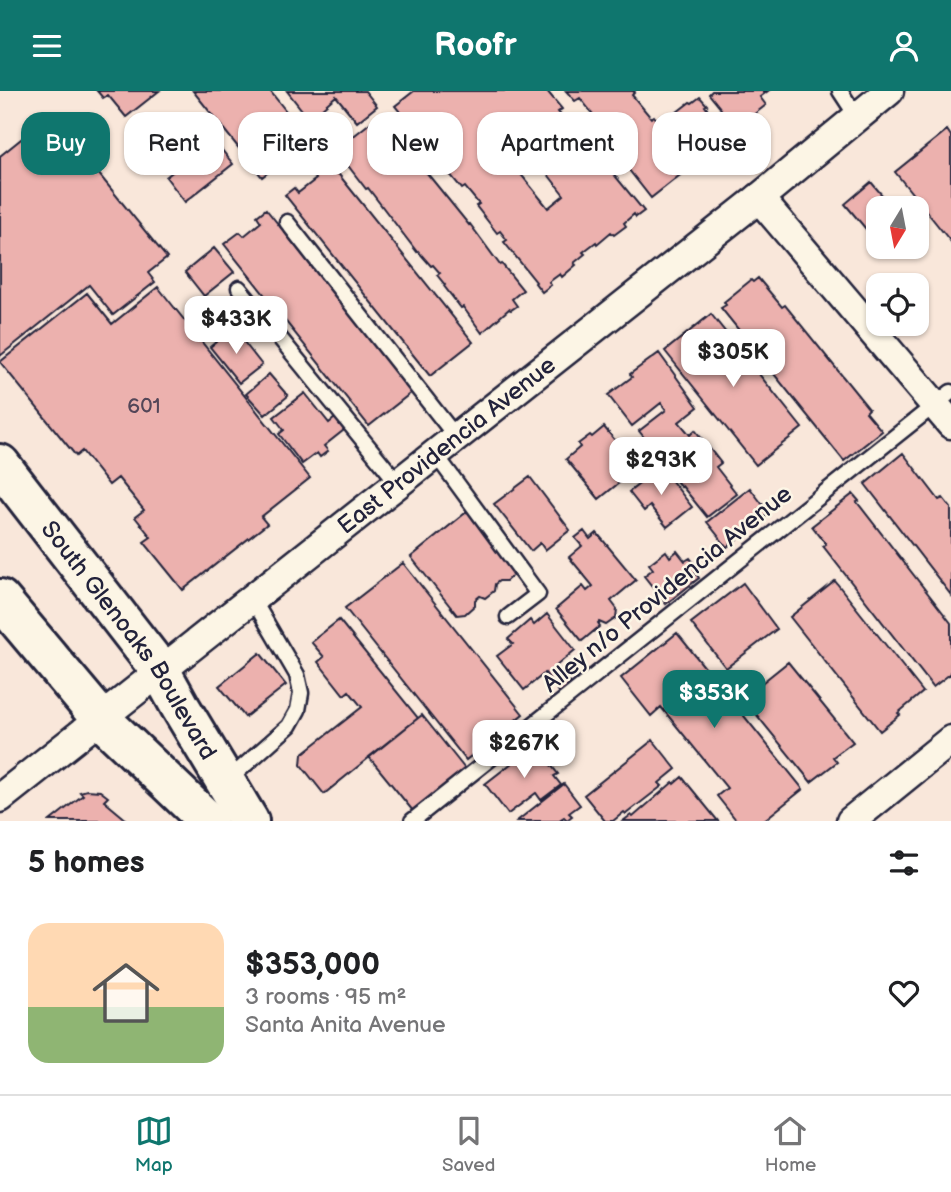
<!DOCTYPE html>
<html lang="en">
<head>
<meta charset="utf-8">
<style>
	body { margin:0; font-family:"Balsamiq Sans",sans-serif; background:#f2f2f2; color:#202124; height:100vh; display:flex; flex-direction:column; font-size:26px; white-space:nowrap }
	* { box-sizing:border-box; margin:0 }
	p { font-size:23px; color:#757577 }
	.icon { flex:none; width:38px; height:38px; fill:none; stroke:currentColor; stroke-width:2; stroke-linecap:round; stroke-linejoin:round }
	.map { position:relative; height:730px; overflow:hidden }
	.panel { display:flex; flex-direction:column; background:#fff; flex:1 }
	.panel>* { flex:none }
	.guide { position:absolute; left:21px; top:21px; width:910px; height:63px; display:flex; gap:14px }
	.needle { width:46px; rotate:190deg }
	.controls { position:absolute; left:866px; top:105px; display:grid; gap:14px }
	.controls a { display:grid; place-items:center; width:63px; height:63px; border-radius:14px; background:#fff; box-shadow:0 2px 5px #0004; font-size:35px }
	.price { position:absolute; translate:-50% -60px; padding:0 16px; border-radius:14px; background:#fff; color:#222; font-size:23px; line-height:46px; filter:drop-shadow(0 2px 4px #0008) }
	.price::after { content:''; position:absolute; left:50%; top:42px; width:21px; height:16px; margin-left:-10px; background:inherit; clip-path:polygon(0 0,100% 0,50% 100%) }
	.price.active { background:#0f766e; color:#fff }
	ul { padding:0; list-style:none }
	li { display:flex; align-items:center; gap:21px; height:175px; padding:0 28px }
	li span { display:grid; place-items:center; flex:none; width:196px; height:140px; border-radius:21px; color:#555 }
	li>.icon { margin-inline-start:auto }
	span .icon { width:84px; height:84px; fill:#fffc; stroke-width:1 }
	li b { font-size:30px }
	h2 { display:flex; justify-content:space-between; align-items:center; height:84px; padding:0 28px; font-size:30px }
	.tag { padding:0 24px; border-radius:21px; background:#fff; box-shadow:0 2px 5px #0004; font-size:24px; line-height:63px }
	.tag.active { background:#0f766e; color:#fff }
	header { display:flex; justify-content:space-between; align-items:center; height:91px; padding:0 28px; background:#0f766e; color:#fff; font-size:32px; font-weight:800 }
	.tab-bar { display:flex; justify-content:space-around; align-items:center; height:98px; border-top:2px solid #e0e0e0; background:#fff; font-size:19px; color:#757577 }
	.tab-bar a { display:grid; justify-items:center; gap:4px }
	.tab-bar .active { color:#0f766e }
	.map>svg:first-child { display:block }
</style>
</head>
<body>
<header><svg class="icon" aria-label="menu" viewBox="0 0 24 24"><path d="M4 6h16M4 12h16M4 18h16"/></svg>Roofr<svg class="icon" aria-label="person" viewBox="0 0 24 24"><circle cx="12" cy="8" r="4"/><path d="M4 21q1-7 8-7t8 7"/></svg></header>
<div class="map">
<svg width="951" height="730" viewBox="0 0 951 730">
	<rect width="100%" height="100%" fill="#f9e7da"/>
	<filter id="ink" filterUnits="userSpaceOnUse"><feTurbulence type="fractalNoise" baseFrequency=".0143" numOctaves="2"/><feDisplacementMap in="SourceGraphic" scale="14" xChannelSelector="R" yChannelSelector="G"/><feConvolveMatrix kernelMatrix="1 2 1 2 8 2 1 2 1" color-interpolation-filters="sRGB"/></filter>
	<g filter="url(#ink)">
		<path fill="#ecb1ae" stroke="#22223b" stroke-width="2" fill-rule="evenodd" d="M97 0H159L126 26 108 4 103 7Z
			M193 0H270L309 49 262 86Z
			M287 0H365L377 15 357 31 336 5 321 18 326 23 313 33Z
			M414 0H547L562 18 558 21 572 37 575 36 597 63 594 66 600 73 603 70 644 120 636 126 634 123 624 132 626 135 614 144 611 141 597 153 596 151 583 161 585 163 574 172 576 174 562 186 560 183 549 191 551 194 542 201 535 192 536 191 504 151 507 149 500 140 497 142 476 115 479 113 465 96 462 98 440 71 443 69 437 61 434 63 395 15ZM536 68 564 104 548 117 519 81Z
			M566 0H634L635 1 632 4 651 27 654 25 663 37 660 39 668 48 675 42 669 35 681 25 677 21 690 11 692 12 700 6 707 14 705 15 710 22 707 25 708 27 721 18 709 3 712 0H768L760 6 766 14 748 28 749 30 738 39 736 36 720 48 722 51 651 107 625 74 631 69 626 62 619 68 586 26 592 22 580 7 575 10Z
			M51 24 167 167 148 182 155 191 113 224 89 194 0 265V65Z
			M380 24 407 54 405 55 469 134 470 133 500 174 502 173 523 199 512 208 517 215 511 219 509 218 482 242 463 216 461 217 444 195 445 194 437 184 440 182 433 174 431 175 418 160 417 161 368 97 366 98 336 59Z
			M947 39 951 45V151L895 81Z
			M209 52 217 61 221 58 233 73 185 111 166 86Z
			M328 70 473 251 430 285 285 104 294 97 298 102 316 88 312 83Z
			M871 91 893 117H878V148L876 150 845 113Z
			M266 118 412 301 369 335 224 153 240 141 244 145 261 131 257 125Z
			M214 157 234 181 204 205 185 181Z
			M758 187 782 216 785 214 869 318 866 321 882 340 844 370 721 217 726 214 724 211 751 189 753 191Z
			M158 196 310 387 261 426 267 433 183 499 144 451 151 446 135 426 144 419 118 387 109 394 82 360 76 365 0 271 87 202 112 233Z
			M711 223 802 337 756 374 665 260Z
			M233 237 262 274 239 292 210 256Z
			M659 262 698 316 679 331 690 344 695 339 721 372 716 376 737 403 707 426 682 395 681 396 668 380 669 378 639 340 666 319 661 312 632 335 608 304 632 286 630 283Z
			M269 283 288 305 265 324 246 303Z
			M305 302 329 332 335 327 344 339 324 355 328 360 320 366 317 362 302 373 279 343 284 339 274 326Z
			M604 336 628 365 625 367 635 379 599 408 566 368 580 356 578 353 590 344 592 346Z
			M903 362 939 409 943 407 951 417V504L865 393Z
			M661 376 692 416 667 436 650 415 644 420 629 401Z
			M530 386 570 439 545 459 540 452 531 460 494 413Z
			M750 397 769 422 727 456 707 431Z
			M853 403 859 410 857 411 951 532V584L950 583 933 596 823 455 826 453 812 435Z
			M469 419 514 483 506 490H499L495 493 494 500 485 507 480 505 475 509V514L465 523 457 524 411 466Z
			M584 440 590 448 597 442 636 489 611 510 617 518 616 527 606 534 599 531 598 532 600 535 582 550 556 518 583 495 587 500 593 495 569 466 582 455 575 447Z
			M666 460 670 466 677 460 685 470 690 467 699 478 695 481 699 487 666 513 644 485 653 478 649 473Z
			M403 472 523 623 466 669 345 517Z
			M835 490 923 601 898 622 900 624 880 640 790 526Z
			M743 492 777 538 726 577 691 532Z
			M547 523 575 559 556 575 571 593 560 602 545 582 524 599 497 565 513 553 508 548 530 529 534 534Z
			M339 529 418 627 324 703 301 674 302 663 362 616 349 600 344 604 318 571 324 566 311 551Z
			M677 542 803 698 763 730H737L717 705 727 697 661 616 651 625 621 587Z
			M260 562 286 594 245 626 219 595Z
			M788 571 853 651 833 666 837 671 811 691 743 607Z
			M422 624 465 678 413 720 369 666Z
			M653 649 676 678 659 692 662 695 626 723 624 721 613 730H605L584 704Z
			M535 654 558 683 554 685 561 694 541 709 536 702 508 723 485 693Z
			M682 686 718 730H623L631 724 633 726 673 691 674 693Z
			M564 693 580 714 569 722 572 725 567 729 564 726 561 728 563 730H517Z
			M87 699 100 700 108 706 104 710 128 730H50L83 704 80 701Z"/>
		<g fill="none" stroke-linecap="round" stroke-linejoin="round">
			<defs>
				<path id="lane" d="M840 0 857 26
					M287 131 456 346
					M239 197 398 392
					M436 364 538 503 508 526
					M227 690 289 635 298 619 301 602 297 584 252 507
					M412 730 951 301"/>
				<g id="street">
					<path d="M759 107 951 333"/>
					<path id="s1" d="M0 707 759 107 889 0"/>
					<path d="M851 730 951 649"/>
				</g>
				<g id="secondary">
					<path id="s2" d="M0 373 160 579 181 617 249 730"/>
					<path d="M0 508 100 627 208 730"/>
				</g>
			</defs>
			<use href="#lane" stroke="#22223b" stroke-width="19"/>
			<use href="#street" stroke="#22223b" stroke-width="33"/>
			<use href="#secondary" stroke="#22223b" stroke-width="44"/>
			<use href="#lane" stroke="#fcf5e5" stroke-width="14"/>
			<use href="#street" stroke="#fcf5e5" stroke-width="28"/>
			<use href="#secondary" stroke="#fcf5e5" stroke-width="38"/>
		</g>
	</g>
	<g text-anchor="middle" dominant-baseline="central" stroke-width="5" stroke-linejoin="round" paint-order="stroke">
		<g font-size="21" fill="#544658">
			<text x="144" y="315">601</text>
		</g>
		<g font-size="24" fill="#22223b" stroke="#fcf5e5">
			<text stroke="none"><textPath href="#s1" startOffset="569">East Providencia Avenue</textPath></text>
			<text transform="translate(667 498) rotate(-39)">Alley n/o Providencia Avenue</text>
			<text stroke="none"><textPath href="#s2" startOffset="219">South Glenoaks Boulevard</textPath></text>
		</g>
	</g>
</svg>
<div class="controls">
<a><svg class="needle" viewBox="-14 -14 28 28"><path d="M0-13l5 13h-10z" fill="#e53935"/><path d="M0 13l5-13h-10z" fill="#757577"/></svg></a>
<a><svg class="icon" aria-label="locate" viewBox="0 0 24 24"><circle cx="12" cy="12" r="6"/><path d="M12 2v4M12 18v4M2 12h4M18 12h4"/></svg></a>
</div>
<b class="price" style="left:236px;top:265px">$433K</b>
<b class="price" style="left:733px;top:298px">$305K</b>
<b class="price" style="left:661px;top:406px">$293K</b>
<b class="price active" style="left:714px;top:639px">$353K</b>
<b class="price" style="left:524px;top:689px">$267K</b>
<div class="guide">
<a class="tag active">Buy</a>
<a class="tag">Rent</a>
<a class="tag">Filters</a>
<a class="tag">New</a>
<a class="tag">Apartment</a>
<a class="tag">House</a>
</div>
</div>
<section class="panel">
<h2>5 homes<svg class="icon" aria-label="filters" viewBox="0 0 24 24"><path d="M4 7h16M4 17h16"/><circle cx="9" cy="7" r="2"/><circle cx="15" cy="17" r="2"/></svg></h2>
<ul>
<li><span style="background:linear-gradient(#ffd9b3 60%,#8fb573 0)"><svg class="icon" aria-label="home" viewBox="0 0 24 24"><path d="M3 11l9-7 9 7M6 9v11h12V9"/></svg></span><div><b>$353,000</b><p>3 rooms · 95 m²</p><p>Santa Anita Avenue</p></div><svg class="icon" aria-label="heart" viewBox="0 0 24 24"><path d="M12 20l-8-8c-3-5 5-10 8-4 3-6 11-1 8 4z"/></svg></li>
</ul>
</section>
<nav class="tab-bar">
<a class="active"><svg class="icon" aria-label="map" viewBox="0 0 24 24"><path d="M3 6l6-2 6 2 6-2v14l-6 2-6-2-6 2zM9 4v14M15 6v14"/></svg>Map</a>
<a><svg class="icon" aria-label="saved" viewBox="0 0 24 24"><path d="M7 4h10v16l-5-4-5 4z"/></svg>Saved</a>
<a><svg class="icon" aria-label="home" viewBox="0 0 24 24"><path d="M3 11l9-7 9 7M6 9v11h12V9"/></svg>Home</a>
</nav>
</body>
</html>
